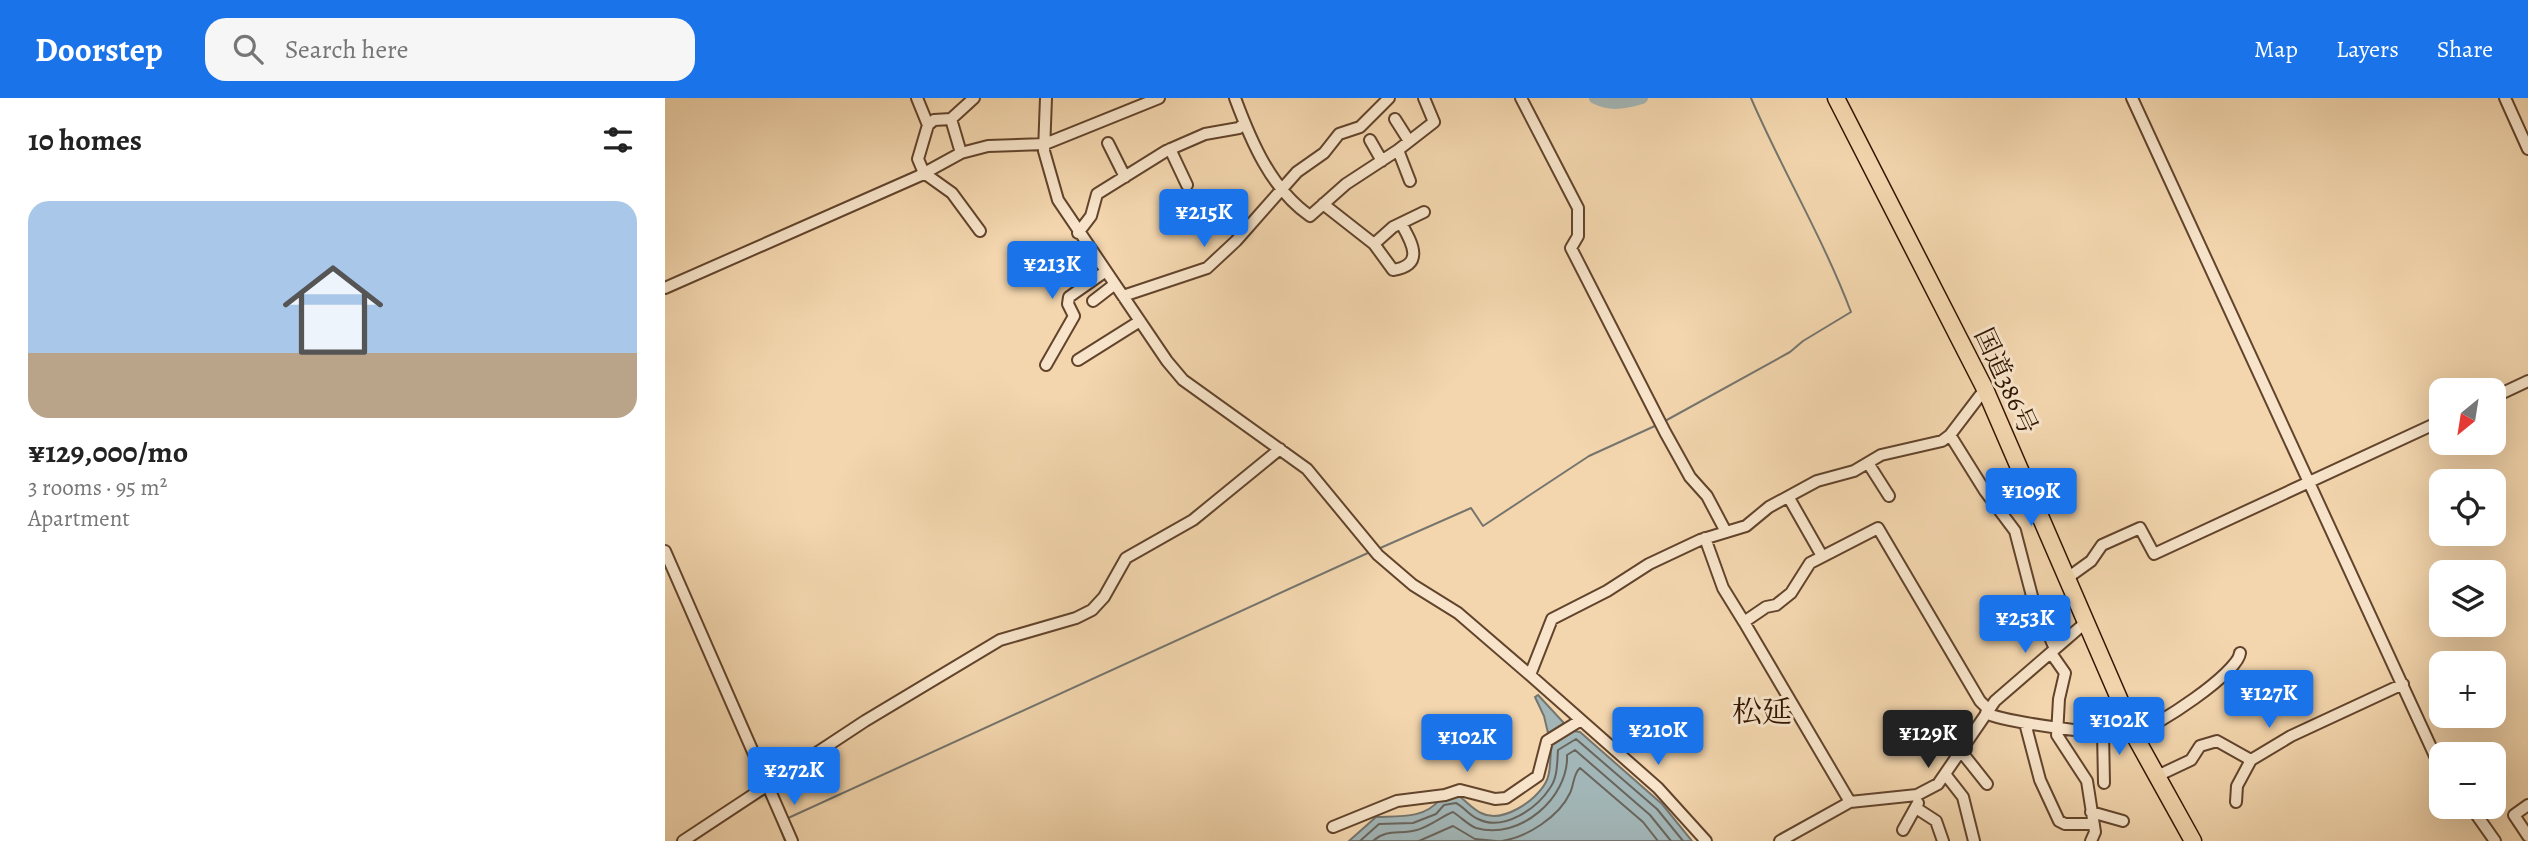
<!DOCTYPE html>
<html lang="en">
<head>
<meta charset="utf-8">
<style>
	body { margin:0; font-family:Alegreya,"Noto Serif JP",serif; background:#f6f6f6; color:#222; height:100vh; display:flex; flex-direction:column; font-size:26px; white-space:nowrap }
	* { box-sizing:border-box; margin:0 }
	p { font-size:23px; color:#767676 }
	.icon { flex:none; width:38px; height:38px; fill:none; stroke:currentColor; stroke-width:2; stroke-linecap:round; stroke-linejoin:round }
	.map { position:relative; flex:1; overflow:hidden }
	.panel { display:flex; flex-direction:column; background:#fff; width:665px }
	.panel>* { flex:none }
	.needle { width:46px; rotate:210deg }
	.fabs { position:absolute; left:1764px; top:280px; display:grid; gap:14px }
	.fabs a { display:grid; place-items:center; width:77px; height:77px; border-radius:14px; background:#fff; box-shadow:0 7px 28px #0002; font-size:35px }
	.price { position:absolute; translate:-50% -60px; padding:0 16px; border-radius:7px; background:#1a73e8; color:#fff; font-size:23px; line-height:46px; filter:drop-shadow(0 2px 4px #0008) }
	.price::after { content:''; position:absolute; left:50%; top:42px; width:21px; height:16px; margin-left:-10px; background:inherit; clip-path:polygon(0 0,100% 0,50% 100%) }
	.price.on { background:#222; color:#fff }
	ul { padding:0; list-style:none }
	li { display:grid; align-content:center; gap:14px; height:371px; padding:0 28px }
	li+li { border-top:2px solid #e0e0e0 }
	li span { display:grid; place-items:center; height:217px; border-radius:21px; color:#555 }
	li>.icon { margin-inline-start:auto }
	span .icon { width:126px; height:126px; fill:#fffc; stroke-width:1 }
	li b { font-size:30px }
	h2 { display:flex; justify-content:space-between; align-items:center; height:84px; padding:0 28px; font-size:30px }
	header { display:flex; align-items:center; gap:42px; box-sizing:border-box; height:98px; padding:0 35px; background:#1a73e8; color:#fff }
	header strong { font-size:33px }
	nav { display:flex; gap:38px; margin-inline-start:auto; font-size:24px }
	.search { width:490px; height:63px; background:#f6f6f6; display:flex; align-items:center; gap:18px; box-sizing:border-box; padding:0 24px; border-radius:21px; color:#767676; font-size:26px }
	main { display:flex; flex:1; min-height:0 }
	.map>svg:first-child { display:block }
</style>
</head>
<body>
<header>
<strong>Doorstep</strong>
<div class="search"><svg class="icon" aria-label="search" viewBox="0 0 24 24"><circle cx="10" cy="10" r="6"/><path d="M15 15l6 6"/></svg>Search here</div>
<nav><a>Map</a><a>Layers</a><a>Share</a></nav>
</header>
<main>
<section class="panel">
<h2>10 homes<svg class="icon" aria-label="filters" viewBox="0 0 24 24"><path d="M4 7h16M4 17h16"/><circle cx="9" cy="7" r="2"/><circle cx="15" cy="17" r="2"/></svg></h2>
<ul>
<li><span style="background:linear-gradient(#a9c7e8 70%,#b9a48a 0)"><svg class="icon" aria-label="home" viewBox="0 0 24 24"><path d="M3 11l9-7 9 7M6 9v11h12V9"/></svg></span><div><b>¥129,000/mo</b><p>3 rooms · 95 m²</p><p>Apartment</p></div></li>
</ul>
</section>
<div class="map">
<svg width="1863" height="743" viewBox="0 0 1863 743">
	<rect width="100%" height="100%" fill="#f3d6ae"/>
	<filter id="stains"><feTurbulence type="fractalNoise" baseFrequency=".00286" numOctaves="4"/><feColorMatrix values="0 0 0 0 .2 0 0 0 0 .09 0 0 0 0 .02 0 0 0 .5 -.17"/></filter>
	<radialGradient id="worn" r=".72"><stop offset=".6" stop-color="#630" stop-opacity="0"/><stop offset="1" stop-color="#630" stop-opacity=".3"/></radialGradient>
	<path fill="#a2b6b7" stroke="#75756e" stroke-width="2" d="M873 597 899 625 883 635 879 618 870 599Z
		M908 633 915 634 997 706 1027 743H684L711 719C734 718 760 721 775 701L794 698C801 703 808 711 816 715 837 726 871 703 881 684 887 673 884 659 887 647Z"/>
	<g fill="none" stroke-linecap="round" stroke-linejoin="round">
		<path stroke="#6a655c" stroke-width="2" d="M695 743 714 726 748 725 771 716 779 707 791 705C799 709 805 718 813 721 839 734 872 710 885 690 893 679 892 664 893 652L911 641 992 711 1018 743
			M708 743C722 730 735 737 752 732 766 728 777 718 788 714 796 719 803 727 811 730 855 743 904 699 902 657L910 652 985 717 1006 743
			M754 743 788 728 810 741 831 743
			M837 743C862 739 894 719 905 695 909 687 908 676 915 670L978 724 993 743"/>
		<path stroke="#75756e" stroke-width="2" d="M1000 323 1125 254 1138 243 1186 214C1158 140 1117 72 1086 0
			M713 451 806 410 818 428 924 358 992 327
			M121 721 705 454
			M113 725 120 743"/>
		<path stroke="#a2b6b7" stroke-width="12" d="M930 0C946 8 960 5 977 0"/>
		<defs>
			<path id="minor" d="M252 0 263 27
				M309 0 286 21 269 22 263 27 253 61 259 75 287 95 315 133
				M381 0 379 53 393 102 502 263 518 282 642 371 713 457 748 487 793 515 865 577 993 690 1041 743
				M570 0C586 43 606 91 645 118L681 86 733 52 769 24 759 0
				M856 0 913 110V138L906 150 1000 334 1025 379 1042 398 1061 434
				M1467 0 1776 671
				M1840 0 1863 51
				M286 21 296 55
				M730 21 744 43
				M705 42 717 63
				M443 45 460 79
				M505 51 522 87
				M733 52 745 83
				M658 106 709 146 728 172C760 167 747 145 737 127
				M413 135 426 118 432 96 501 53 540 36 574 30 579 25
				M709 146 728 129 759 114
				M0 190 254 78 296 55 323 48 380 46 494 0
				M458 198 542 170 571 143 632 74 659 55 674 36 695 29 724 0
				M428 203 450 186
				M413 262 475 223
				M381 267 409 218 403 206 404 199 441 173
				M1829 299 1863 283
				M1285 337 1320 393 1350 433 1367 498 1390 551
				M1203 365 1224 398
				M1124 400 1157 458
				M1040 440 1058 490 1079 524
				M0 453 127 743
				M1401 481 1426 463 1437 447 1475 430 1489 456 1776 323
				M1386 555 1400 575 1394 601 1392 637 1422 683 1430 734 1426 743
				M865 577 887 521 942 493 984 466 1035 442 1081 428 1104 409 1152 383 1189 373 1216 357 1277 343 1285 337 1320 291
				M1321 615C1338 624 1453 640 1470 635 1490 630 1573 575 1575 555
				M1360 625 1375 682 1394 723 1400 726H1428
				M1438 633 1439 685
				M1295 652 1322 686
				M1280 676 1298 699 1309 743
				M1490 679 1526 662 1535 648 1552 643 1586 662 1626 638 1738 586
				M1185 704 1079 524 1101 509 1111 507 1126 495 1145 465 1213 430 1315 603 1324 612
				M1571 704 1572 688 1586 662
				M1863 707 1849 717 1863 738
				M1806 709 1830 743
				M1251 710 1271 723 1278 743
				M1426 714 1458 723
				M668 729 732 703 780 697 795 692 830 701 841 700 873 678 882 643 916 622
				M1238 732 1253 705
				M18 743 200 623 335 542 411 520 427 512 439 499 461 460 528 422 615 351
				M1115 743 1185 704 1252 697 1273 686 1330 603 1420 525"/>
			<path id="highway" d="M1171 0 1320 291 1472 642 1528 743"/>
		</defs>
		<use href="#minor" stroke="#62442c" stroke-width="14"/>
		<use href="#highway" stroke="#311400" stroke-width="19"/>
		<use href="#minor" stroke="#f7e4ca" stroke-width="10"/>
		<use href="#highway" stroke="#f3d6ae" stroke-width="16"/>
	</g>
	<g text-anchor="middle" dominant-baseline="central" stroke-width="6" stroke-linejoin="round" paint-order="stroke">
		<g font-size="26" fill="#311400" stroke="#f7e4ca">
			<text transform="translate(1341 283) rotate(65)">国道386号</text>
		</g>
		<g font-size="30" fill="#311400" stroke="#f7e4ca">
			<text x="1097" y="614">松延</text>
		</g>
	</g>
	<rect width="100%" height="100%" filter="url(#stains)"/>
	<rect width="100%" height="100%" fill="url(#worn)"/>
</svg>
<div class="fabs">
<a><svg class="needle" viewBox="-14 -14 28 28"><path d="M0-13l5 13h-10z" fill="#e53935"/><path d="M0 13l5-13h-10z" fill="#767676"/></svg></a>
<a><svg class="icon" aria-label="locate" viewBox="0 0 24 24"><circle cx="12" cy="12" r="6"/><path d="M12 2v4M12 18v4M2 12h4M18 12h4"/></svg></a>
<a><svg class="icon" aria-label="layers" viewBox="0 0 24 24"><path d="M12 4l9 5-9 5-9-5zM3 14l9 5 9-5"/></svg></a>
<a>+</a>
<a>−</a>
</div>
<b class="price" style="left:539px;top:151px">¥215K</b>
<b class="price" style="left:387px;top:203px">¥213K</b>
<b class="price" style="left:1366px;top:430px">¥109K</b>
<b class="price" style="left:1360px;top:557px">¥253K</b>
<b class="price" style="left:1604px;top:632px">¥127K</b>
<b class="price" style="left:1454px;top:659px">¥102K</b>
<b class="price" style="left:993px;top:669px">¥210K</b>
<b class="price on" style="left:1263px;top:672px">¥129K</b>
<b class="price" style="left:802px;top:676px">¥102K</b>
<b class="price" style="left:129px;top:709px">¥272K</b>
</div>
</main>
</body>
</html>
